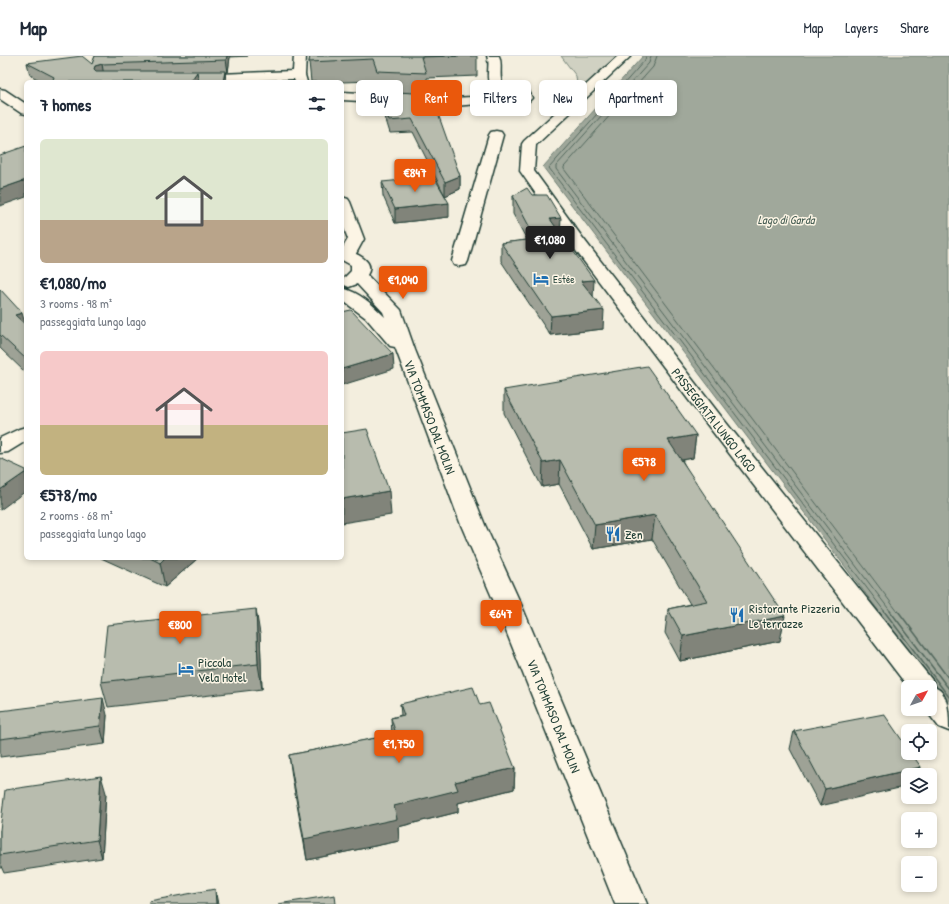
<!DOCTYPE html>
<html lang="en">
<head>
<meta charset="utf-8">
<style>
	body { margin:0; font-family:"Patrick Hand",sans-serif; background:#f2f2f3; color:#1f2937; height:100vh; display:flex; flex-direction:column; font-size:15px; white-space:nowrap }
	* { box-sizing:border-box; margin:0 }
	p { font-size:13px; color:#747a83 }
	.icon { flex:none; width:22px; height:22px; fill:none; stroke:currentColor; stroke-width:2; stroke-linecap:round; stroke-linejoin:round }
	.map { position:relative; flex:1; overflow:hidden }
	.details { position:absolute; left:24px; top:24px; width:320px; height:480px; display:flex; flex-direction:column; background:#fff; border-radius:6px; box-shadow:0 2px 6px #0003 }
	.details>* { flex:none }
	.top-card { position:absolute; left:356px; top:24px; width:380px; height:36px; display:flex; gap:8px }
	.needle { width:26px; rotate:50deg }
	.buttons { position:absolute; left:901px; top:624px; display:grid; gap:8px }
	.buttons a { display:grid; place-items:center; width:36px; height:36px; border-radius:6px; background:#fff; box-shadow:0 2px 6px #0003; font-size:20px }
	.price { position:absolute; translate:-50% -34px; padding:0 9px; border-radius:4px; background:#ea580c; color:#fff; font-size:13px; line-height:26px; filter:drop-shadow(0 1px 2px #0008) }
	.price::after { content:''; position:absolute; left:50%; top:24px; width:12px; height:9px; margin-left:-6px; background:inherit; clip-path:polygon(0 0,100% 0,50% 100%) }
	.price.current { background:#222; color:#fff }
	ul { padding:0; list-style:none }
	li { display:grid; align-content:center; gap:8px; height:212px; padding:0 16px }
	li span { display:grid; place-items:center; height:124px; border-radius:6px; color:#555 }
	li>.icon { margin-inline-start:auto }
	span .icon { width:72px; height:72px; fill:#fffc; stroke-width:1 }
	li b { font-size:17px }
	h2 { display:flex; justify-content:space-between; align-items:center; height:48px; padding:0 16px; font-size:17px }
	.tag { padding:0 14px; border-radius:6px; background:#fff; box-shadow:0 2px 6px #0003; font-size:14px; line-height:36px }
	.tag.current { background:#ea580c; color:#fff }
	header { display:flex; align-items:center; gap:24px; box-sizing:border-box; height:56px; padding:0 20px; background:#fff; border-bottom:1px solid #e0e1e3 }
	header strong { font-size:19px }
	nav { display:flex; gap:22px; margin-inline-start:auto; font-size:14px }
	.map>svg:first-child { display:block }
</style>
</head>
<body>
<header>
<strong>Map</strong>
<nav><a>Map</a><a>Layers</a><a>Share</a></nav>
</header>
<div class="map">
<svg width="949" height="848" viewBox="0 0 949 848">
	<rect width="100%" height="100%" fill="#f3eede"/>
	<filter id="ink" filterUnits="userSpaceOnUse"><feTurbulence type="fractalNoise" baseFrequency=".025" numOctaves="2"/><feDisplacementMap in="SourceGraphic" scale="8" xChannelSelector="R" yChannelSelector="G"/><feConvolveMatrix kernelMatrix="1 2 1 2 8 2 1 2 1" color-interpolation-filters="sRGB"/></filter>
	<g filter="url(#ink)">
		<path fill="#d0d1c2" stroke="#78877b" d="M561 0H620L562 55 547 52 577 29 576 20Z"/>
		<path fill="#a0a89b" stroke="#6c7d72" d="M643 0H949V648L543 111Z"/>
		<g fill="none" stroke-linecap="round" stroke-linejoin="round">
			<path stroke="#53685d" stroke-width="1" d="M646 0 645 4 549 112 885 556
				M651 0 649 7 556 110V113L891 556
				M657 0 653 11 564 111V113L898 556"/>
			<path stroke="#53685d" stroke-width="1.5" d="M884 555 949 641
				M890 555 949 633
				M898 555 949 623"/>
			<defs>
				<path id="pedestrian" d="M618 0H631L536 89 534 115 582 181 720 359 932 624 936 632C949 637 949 661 949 675L939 671 925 653H930V631H908L706 367 570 187 520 115 522 88 524 85Z
					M496 75 501 76 503 79 468 205 466 209 460 210 454 209 452 205 489 79 491 76Z"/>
				<path id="minor" d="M294 0H306L305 19 307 26H295L294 23 194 26 191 23 192 20 197 19 293 15Z
					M487 0H499C503 9 498 20 503 29L516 30 529 35 532 42 526 48 520 51 502 54 478 48 454 50 342 44V36L454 42 471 41 477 32 490 29C485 20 491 9 487 0ZM493 36 509 37 518 41C509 48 494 47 485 41L487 38Z
					M342 141 348 143 350 146 364 183 353 203 347 204 342 203V193L348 183 342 167Z
					M26 371V385L8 396 0 397V382L19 373Z"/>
				<path id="secondary" d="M0 33 5 34 26 48V58L21 57 0 43Z
					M342 193C353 196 377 204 367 219L401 254 415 294 485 469 524 555 647 848H615L498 555 461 469 395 291 390 290 366 262 342 244V232C359 236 373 249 385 261L383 256 357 228 349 231 342 228V224L351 215V209L342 204Z"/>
			</defs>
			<use href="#pedestrian" stroke="#1f3d34" stroke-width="3"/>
			<use href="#minor" stroke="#1f3d34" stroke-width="3"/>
			<use href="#secondary" stroke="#1f3d34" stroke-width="3"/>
			<use href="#pedestrian" fill="#fcf5e5" fill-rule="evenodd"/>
			<use href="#minor" fill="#fcf5e5" fill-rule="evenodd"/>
			<use href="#secondary" fill="#fcf5e5" fill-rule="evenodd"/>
		</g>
		<path fill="#9ea296" stroke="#1f3d34" d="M95 0H248L230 1 228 16H225L226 26H43L30 19 27 7 92 8Z
			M310 0H477V20L427 22V38L460 120V133L445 140 413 76 390 77 381 48 380 37 378 36 374 25 342 26H311L309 6Z
			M382 126 449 161 395 167 383 140Z
			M513 140 560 177 593 240 603 273 550 279 501 205V187L527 184 513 158Z
			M0 233 26 269V317L0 292Z
			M504 334 696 379 693 402 682 404 780 585 680 605 665 577 668 553 690 548 652 483 593 493 559 428 542 431 504 357Z
			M101 502H198L165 531Z
			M260 578 262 633 108 651 101 626Z
			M400 648 480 649 515 712 514 733 458 747V756L398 771 399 785 307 804 292 721 289 699 392 679 391 662 401 659Z
			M0 655 107 659 105 688 0 701Z
			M794 675 921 711 918 719H908L820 750 790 693Z
			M106 737 102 802 4 817 0 808V774Z"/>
		<path fill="#81847a" stroke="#1f3d34" d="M227 0H230V1L228 16 226 4Z
			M102 8 104 20 97 25 94 13 95 10Z
			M225 15 226 26H223Z
			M197 16 199 26H190Z
			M460 120V133L445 140V126Z
			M26 124V141L0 150V133Z
			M449 147V161L395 167V153Z
			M561 162 560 179 550 163Z
			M594 224 593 242 581 225Z
			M604 254 603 273 550 279 551 260Z
			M22 257 26 271 15 259Z
			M393 298 394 313 342 329V313Z
			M696 379 693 402 666 407 668 384Z
			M560 404 559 428 542 431 543 407Z
			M26 416V435L0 454V434Z
			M389 435 391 459 342 467V443Z
			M655 459 652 483 593 493 595 469Z
			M165 502H198L165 531 160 507Z
			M256 553 260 578 262 633 258 608Z
			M785 560 780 585 680 605 683 580Z
			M103 642 107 659 105 688 100 670Z
			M921 711 918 719H908V730L820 750 825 733Z
			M515 712 514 733 458 747V756L398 771 399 785 307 804 304 783 394 750 455 726Z
			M101 720 106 737 102 802 97 784Z
			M215 833 218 848H216Z"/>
		<path fill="#b8bcae" stroke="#1f3d34" d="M82 0 92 8 95 0H227L226 4 102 8 95 10 94 13 96 15H225L223 26H199L197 16 190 26H52L54 21 27 7Z
			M310 0H457L421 1 426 17 377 15 373 3 309 6Z
			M380 35 431 38 460 120 445 126 412 63 389 65Z
			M26 90V124L0 133V99Z
			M434 121 449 147 395 153 382 126Z
			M527 132 532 139H547L561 162 550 163 594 224 581 225 604 254 551 260 501 187 536 183 513 140Z
			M0 233 22 257 15 259 26 269V303L0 279Z
			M351 254 393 298 342 313V256Z
			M647 310 696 379 668 384 785 560 683 580 668 553 707 545 655 459 595 469 560 404 543 407 504 334Z
			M367 373 389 435 342 443V377Z
			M0 402 26 414V416L0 434Z
			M150 502H165L160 507Z
			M256 553 258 608 101 626 107 569Z
			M473 631 480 649 489 647 515 712 455 726 458 734 394 750 397 763 304 783 289 699 396 678 391 662 404 659 400 648Z
			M103 642 100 670 0 683V655Z
			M884 658 908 693V697H911L921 711 825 733 794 675Z
			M101 720 97 784 0 799V774L5 734Z
			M215 833 216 848H149V845Z
			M335 839 336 848H278Z"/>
	</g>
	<defs>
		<symbol id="hotel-bare" viewBox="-9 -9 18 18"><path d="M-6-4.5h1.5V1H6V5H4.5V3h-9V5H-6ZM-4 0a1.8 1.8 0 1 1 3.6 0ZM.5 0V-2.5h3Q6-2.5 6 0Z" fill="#1f6fb2" stroke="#fcf5e5" stroke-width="2.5" paint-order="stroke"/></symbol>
		<symbol id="restaurant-bare" viewBox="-9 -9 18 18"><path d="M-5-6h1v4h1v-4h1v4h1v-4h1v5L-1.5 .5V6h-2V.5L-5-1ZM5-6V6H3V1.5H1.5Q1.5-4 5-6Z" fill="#1f6fb2" stroke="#fcf5e5" stroke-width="2.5" paint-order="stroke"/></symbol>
	</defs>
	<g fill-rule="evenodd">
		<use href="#hotel-bare" x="530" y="212" width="22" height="22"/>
		<use href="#restaurant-bare" x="602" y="467" width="22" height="22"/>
		<use href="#restaurant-bare" x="726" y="548" width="22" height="22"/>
		<use href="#hotel-bare" x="175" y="602" width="22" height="22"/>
	</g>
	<g text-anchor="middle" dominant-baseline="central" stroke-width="3" stroke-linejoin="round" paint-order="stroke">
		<g font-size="11" fill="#1f3d34" stroke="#fcf5e5" text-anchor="start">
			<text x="553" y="223">Estée</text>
		</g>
		<g font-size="12" font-style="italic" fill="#465d53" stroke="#fcf5e5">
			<text x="786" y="163">Lago di Garda</text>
		</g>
		<g font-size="13" fill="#1f3d34" stroke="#fcf5e5">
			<text transform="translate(430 361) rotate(69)">VIA TOMMASO DAL MOLIN</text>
			<text transform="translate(714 364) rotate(52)">PASSEGGIATA LUNGO LAGO</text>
			<text transform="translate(554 660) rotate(68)">VIA TOMMASO DAL MOLIN</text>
		</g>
		<g font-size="13" fill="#1f3d34" stroke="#fcf5e5" text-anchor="start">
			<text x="625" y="478">Zen</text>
			<text x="749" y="552">Ristorante Pizzeria<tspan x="749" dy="15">Le terrazze</tspan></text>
			<text x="198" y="606">Piccola<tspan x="198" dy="15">Vela Hotel</tspan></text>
		</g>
	</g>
</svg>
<div class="buttons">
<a><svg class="needle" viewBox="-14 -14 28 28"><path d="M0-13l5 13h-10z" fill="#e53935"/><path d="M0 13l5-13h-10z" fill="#747a83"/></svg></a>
<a><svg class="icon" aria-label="locate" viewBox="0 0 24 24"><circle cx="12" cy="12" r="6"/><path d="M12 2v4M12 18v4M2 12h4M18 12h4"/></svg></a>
<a><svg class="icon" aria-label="layers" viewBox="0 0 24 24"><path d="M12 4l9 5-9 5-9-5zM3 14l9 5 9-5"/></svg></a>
<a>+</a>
<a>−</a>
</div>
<b class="price" style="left:415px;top:137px">€847</b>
<b class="price current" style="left:550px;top:204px">€1,080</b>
<b class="price" style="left:403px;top:244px">€1,040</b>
<b class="price" style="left:644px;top:426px">€578</b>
<b class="price" style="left:501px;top:578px">€647</b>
<b class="price" style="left:180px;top:589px">€800</b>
<b class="price" style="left:399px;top:708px">€1,750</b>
<div class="top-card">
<a class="tag">Buy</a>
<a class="tag current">Rent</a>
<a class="tag">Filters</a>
<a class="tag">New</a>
<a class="tag">Apartment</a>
</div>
<section class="details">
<h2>7 homes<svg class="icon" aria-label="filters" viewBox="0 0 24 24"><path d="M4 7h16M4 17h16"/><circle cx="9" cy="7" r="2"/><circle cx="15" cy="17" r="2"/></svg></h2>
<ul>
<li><span style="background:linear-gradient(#dfe7d0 65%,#b9a48a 0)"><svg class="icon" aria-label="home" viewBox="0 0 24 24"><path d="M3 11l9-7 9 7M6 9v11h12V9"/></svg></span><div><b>€1,080/mo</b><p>3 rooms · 98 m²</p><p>passeggiata lungo lago</p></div></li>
<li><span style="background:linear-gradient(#f6c9c9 60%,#c2b280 0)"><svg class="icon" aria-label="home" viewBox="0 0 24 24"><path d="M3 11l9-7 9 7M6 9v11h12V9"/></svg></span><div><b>€578/mo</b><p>2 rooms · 68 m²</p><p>passeggiata lungo lago</p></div></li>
</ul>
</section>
</div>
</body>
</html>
